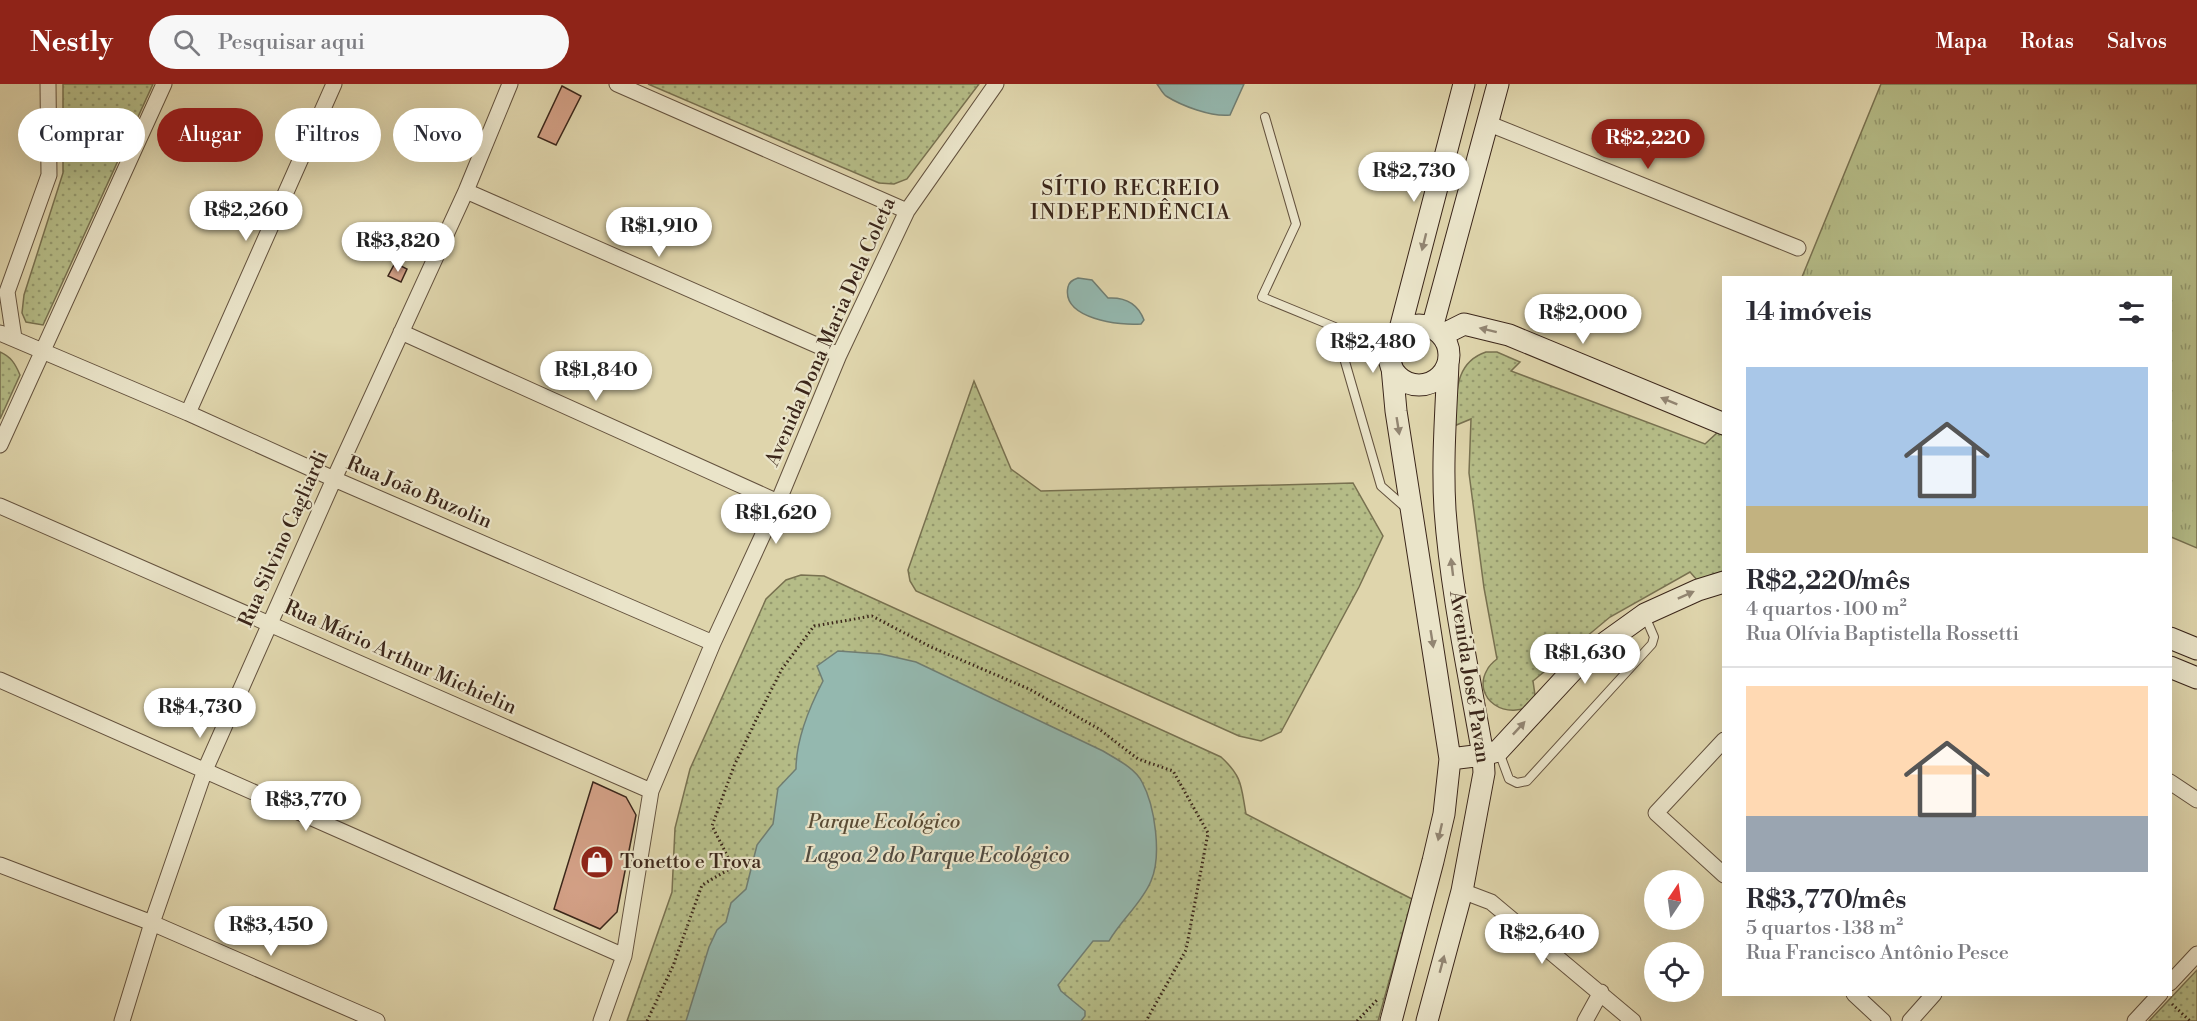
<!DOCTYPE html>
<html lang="pt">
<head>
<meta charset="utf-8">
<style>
	body { margin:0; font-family:"Libre Bodoni",serif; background:#f7f7f7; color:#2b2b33; height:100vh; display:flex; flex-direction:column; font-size:22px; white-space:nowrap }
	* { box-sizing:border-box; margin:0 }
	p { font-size:20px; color:#7c7c81 }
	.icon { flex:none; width:33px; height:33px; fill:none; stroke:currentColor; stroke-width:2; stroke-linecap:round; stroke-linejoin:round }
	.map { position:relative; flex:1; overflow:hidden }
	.details { position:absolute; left:1722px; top:192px; width:450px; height:720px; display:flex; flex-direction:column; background:#fff; border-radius:0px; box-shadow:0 6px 24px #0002 }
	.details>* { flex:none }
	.top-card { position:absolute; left:18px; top:24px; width:570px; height:54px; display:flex; gap:12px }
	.needle { width:39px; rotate:13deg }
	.fabs { position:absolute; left:1644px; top:786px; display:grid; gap:12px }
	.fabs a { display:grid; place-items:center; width:60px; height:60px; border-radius:50%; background:#fff; box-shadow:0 6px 24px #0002; font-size:30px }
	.price { position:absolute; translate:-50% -51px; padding:0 14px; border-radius:21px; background:#fff; color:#222; font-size:20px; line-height:39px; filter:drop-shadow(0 2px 3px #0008) }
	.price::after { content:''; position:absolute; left:50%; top:36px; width:18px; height:14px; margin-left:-9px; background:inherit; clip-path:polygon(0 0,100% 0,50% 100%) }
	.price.active { background:#8f2418; color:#fff }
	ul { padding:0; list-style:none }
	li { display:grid; align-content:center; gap:12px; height:318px; padding:0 24px }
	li+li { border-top:2px solid #e1e1e2 }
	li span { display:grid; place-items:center; height:186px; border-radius:0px; color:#555 }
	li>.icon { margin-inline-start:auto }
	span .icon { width:108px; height:108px; fill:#fffc; stroke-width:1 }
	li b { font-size:26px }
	h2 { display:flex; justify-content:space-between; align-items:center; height:72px; padding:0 24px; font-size:26px }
	.chip { padding:0 21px; border-radius:27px; background:#fff; box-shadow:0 6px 24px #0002; font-size:21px; line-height:54px }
	.chip.active { background:#8f2418; color:#fff }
	header { display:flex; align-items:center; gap:36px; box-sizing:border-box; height:84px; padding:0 30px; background:#8f2418; color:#fff }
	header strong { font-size:28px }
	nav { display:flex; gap:33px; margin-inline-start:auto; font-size:21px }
	.search { width:420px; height:54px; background:#f7f7f7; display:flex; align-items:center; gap:15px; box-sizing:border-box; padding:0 21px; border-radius:33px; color:#7c7c81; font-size:22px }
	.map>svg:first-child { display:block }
</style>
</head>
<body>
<header>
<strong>Nestly</strong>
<div class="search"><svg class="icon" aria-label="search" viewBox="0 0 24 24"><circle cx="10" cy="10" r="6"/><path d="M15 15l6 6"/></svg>Pesquisar aqui</div>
<nav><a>Mapa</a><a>Rotas</a><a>Salvos</a></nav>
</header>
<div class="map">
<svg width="2197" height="937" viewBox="0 0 2197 937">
	<defs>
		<pattern id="grass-tufts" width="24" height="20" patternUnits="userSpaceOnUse" patternTransform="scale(1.5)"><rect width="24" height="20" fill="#b5bc87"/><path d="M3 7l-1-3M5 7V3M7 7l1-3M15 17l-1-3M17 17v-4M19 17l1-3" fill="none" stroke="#94996e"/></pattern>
		<pattern id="park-dots" width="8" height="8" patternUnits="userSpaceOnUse" patternTransform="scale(1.5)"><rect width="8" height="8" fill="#b5bc87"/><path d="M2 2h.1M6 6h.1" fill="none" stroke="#94996e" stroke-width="1.8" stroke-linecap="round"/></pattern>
	</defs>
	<rect width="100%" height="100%" fill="#dfd5ac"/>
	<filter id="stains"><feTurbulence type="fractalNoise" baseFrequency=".00333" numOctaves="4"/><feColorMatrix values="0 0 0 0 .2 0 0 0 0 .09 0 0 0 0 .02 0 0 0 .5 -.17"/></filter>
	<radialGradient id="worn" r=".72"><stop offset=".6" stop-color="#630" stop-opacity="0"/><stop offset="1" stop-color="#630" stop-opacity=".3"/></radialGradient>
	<path fill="url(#grass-tufts)" stroke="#787150" stroke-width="1.5" d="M1881 0H2197V464L2171 453 2170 194 1802 193Z"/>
	<path fill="url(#park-dots)" stroke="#787150" stroke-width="1.5" d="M63 0H153L43 241 26 238 22 229 24 211 63 89Z
		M648 0H979L907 95 894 100 879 99Z
		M0 268C11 273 15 279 20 291L0 335Z
		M1486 268H1497L1520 278 1511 287 1705 360 1718 348 1724 351 1723 487 1697 496 1690 488 1610 533 1533 597 1536 618C1507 640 1471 614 1487 586 1489 582 1493 578 1497 575L1484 504 1469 389 1471 335 1454 342C1457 312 1453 279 1486 268Z
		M974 297 1011 385 1041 407 1353 399 1383 452 1359 503 1281 648 1261 657 1239 652 916 507 910 497 908 486Z
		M801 491 824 492 1221 673C1243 693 1241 703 1246 730L1412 815 1378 937H627L672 808 675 744 690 685 766 515 786 496Z
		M2197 886V937H2149Z"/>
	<path fill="#94b8af" stroke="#707e73" stroke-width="1.5" d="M1157 0H1244L1230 31C1211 33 1182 22 1166 12 1162 9 1160 4 1157 0Z
		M1078 194 1092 196 1108 214C1125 213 1138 220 1144 236L1141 240C1121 242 1061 235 1068 203 1069 198 1072 196 1078 194Z
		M838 567 881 570 916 578 1103 667C1116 675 1135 684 1142 698 1155 722 1162 772 1151 797 1142 819 1121 836 1109 857H1093L1058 901 1061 907 1085 927V932L1081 937H686L709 863 717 846 726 838 731 819 746 805 757 761 773 740 778 704 796 685C796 655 809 624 823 597L817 582Z"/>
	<path fill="#d3a086" stroke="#3b261a" stroke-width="1.5" d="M562 2 581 12 556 61 538 53Z
		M395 179 407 185 401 198 388 192Z
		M593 698 626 713 636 731 617 828 600 845 554 825Z"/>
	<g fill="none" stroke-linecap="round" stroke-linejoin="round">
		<defs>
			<path id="lane" d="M1265 33 1296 140 1262 213 1335 243 1381 402 1406 424
				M1499 668 1509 695 1517 699 1527 697 1652 560 1654 553 1645 532"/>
			<path id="street" d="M617 0 907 127
				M1487 39 1798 164
				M466 107 839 271
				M401 248 778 418
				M0 249 188 329 334 395 713 559
				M14 254 7 208 49 91 48 0
				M188 329 334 0
				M0 361 164 0
				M0 422 651 707
				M0 596 624 872
				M1724 656 1656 729 1724 791
				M2170 698 2197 716
				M0 781 152 839 377 937
				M1462 807 1491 818 1633 937
				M2170 899 2197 870
				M1854 910 1883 937
				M122 937 152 839 205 686 334 395 466 107 510 0
				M601 937 624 872 651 707 713 559 778 418 839 271 907 127 996 0
				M1585 937 1601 908
				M1910 937 1934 910
				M2135 937 2160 910"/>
			<path id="secondary" d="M1389 271a30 30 0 1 1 60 0a30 30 0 1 1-60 0Z
				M1432 244 1498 0
				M1399 249 1464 0
				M1442 251 1464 240 1509 251 1724 340
				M2170 554 2197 565
				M2170 583 2197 594
				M1450 675 1483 671 1498 667 1585 573 1645 530 1698 506 1724 498
				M1391 937 1433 777 1444 730 1450 675 1396 327 1392 283
				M1427 937 1462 807 1484 689 1483 671C1469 590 1451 508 1445 426 1442 377 1446 328 1448 279"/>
		</defs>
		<use href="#lane" stroke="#64523e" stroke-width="10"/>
		<use href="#street" stroke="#64523e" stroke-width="17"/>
		<use href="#secondary" stroke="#3b261a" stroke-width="23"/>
		<path stroke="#3b261a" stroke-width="3" stroke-dasharray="1.5 3" stroke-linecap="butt" d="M2172 920 2190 937
			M647 937 673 882 702 801 733 783 712 742 734 682 757 634 782 585 814 542 872 532 931 563 1029 605 1099 645 1138 675 1173 687 1208 749 1186 866 1146 937
			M1357 937 1377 916"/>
		<use href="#lane" stroke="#eae4c9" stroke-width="8"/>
		<use href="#street" stroke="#eae4c9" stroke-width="15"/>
		<use href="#secondary" stroke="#eae4c9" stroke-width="21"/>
	</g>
	<defs><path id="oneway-solid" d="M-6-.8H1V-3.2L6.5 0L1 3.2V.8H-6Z" transform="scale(1.5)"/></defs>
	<g fill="#928572">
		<use href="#oneway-solid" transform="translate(1424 158) rotate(104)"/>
		<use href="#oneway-solid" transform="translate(1488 246) rotate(-166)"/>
		<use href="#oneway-solid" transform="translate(1669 317) rotate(-158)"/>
		<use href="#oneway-solid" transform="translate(1398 342) rotate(81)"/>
		<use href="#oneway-solid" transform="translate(1452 483) rotate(-97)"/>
		<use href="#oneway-solid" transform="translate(1686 511) rotate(-24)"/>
		<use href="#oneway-solid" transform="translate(1432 555) rotate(81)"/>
		<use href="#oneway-solid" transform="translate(1519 644) rotate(-47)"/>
		<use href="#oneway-solid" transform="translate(1440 748) rotate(103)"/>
		<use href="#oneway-solid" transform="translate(1442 880) rotate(-75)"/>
	</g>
	<defs>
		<symbol id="shop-disc" viewBox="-11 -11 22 22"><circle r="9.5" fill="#8f2418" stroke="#eae4c9"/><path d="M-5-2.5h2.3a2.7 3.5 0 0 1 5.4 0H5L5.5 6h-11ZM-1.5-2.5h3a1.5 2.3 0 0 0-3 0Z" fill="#fff"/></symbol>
	</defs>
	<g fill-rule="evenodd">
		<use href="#shop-disc" x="578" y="759" width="38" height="38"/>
	</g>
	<g text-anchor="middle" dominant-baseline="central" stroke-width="4.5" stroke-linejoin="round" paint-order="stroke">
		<g font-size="20" fill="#3b261a" stroke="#eae4c9">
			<text transform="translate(831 248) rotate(-66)">Avenida Dona Maria Dela Coleta</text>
			<text transform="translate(419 409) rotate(23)">Rua João Buzolin</text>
			<text transform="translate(284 455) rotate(-66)">Rua Silvino Cagliardi</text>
			<text transform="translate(400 574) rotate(24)">Rua Mário Arthur Michielin</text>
			<text transform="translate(1469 593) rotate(81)">Avenida José Pavan</text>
		</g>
		<g font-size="20" font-style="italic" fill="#5a4c35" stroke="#eae4c9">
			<text x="884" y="738">Parque Ecológico</text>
		</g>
		<g font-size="20" fill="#3b261a" stroke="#eae4c9" text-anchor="start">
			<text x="620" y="778">Tonetto e Trova</text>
		</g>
		<g font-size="21" letter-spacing="1.5" fill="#3b261a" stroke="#eae4c9">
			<text x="1131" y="105">SÍTIO RECREIO<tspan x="1131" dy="24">INDEPENDÊNCIA</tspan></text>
		</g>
		<g font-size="21" font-style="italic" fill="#514a3f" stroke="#eae4c9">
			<text x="937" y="772">Lagoa 2 do Parque Ecológico</text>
		</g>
	</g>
	<rect width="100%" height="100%" filter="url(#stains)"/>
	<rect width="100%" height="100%" fill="url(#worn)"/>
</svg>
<div class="fabs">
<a><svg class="needle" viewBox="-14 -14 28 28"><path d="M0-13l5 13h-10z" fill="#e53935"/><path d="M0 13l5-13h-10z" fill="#7c7c81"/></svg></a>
<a><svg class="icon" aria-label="locate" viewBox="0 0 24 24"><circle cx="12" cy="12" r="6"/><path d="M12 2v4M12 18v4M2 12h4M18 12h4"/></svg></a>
</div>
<b class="price active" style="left:1648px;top:86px">R$2,220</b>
<b class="price" style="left:1414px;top:119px">R$2,730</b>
<b class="price" style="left:246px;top:158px">R$2,260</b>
<b class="price" style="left:659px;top:174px">R$1,910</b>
<b class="price" style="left:398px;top:189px">R$3,820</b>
<b class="price" style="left:1583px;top:261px">R$2,000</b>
<b class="price" style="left:1373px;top:290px">R$2,480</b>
<b class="price" style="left:596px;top:318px">R$1,840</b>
<b class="price" style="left:776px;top:461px">R$1,620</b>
<b class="price" style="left:1585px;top:601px">R$1,630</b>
<b class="price" style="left:200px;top:655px">R$4,730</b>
<b class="price" style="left:306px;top:748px">R$3,770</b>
<b class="price" style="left:271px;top:873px">R$3,450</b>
<b class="price" style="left:1542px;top:881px">R$2,640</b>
<div class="top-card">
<a class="chip">Comprar</a>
<a class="chip active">Alugar</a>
<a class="chip">Filtros</a>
<a class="chip">Novo</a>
</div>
<section class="details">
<h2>14 imóveis<svg class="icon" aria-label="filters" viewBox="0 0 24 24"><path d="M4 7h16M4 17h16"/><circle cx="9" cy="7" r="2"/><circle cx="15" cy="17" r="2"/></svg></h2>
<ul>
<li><span style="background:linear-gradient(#a9c7e8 75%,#c2b280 0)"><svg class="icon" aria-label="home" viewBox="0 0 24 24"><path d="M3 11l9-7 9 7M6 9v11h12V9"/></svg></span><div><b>R$2,220/mês</b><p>4 quartos · 100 m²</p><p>Rua Olívia Baptistella Rossetti</p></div></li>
<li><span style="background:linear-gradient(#ffd9b3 70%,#9aa5b1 0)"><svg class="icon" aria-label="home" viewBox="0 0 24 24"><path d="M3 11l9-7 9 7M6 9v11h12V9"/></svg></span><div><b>R$3,770/mês</b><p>5 quartos · 138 m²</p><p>Rua Francisco Antônio Pesce</p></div></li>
</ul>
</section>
</div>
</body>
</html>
